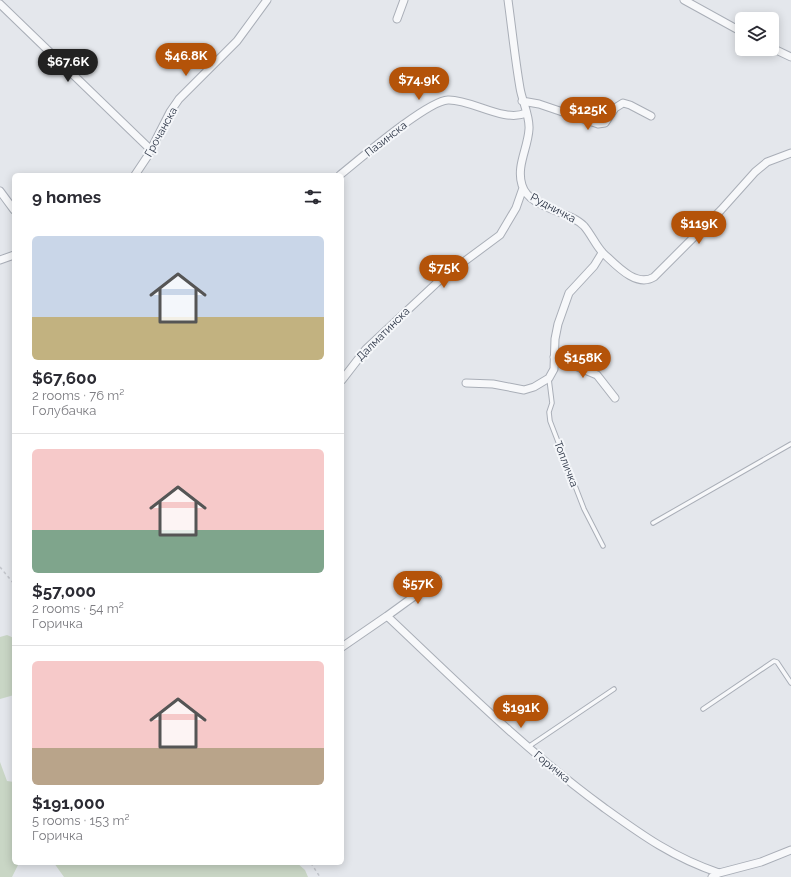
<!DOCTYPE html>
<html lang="en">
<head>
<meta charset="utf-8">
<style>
	body { margin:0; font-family:Raleway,sans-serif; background:#f2f2f3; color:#2b2b33; height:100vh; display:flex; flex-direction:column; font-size:15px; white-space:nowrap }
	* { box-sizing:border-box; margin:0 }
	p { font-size:13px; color:#7c7c81 }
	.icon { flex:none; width:22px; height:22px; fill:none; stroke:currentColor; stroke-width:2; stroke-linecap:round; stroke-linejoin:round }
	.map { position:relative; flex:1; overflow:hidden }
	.panel { position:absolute; left:12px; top:173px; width:332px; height:692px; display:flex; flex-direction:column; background:#fff; border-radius:6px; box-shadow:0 2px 10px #0003 }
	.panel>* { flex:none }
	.tools { position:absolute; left:735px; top:12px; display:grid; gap:8px }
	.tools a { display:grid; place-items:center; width:44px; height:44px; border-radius:6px; background:#fff; box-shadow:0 2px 10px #0003; font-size:20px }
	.price { position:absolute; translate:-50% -34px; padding:0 9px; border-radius:14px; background:#b45309; color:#fff; font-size:13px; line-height:26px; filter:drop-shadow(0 1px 2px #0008) }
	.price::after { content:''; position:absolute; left:50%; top:24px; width:12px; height:9px; margin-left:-6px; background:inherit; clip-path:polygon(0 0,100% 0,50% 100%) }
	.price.current { background:#222; color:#fff }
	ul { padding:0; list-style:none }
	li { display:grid; align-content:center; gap:8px; height:212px; padding:0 20px }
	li+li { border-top:1px solid #e1e1e2 }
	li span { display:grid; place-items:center; height:124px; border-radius:6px; color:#555 }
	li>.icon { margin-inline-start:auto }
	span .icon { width:72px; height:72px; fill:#fffc; stroke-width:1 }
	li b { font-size:17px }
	h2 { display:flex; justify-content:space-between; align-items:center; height:48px; padding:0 20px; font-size:17px }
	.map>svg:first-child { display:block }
</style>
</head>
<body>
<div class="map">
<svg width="791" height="877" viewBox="0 0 791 877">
	<rect width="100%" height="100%" fill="#e4e7ec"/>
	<path fill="#c9d6c5" d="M7 635 14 638V695L0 699V637Z
		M0 762 7 781 14 782V863H19L12 877H0Z
		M54 863H297L305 870 308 877H64Z"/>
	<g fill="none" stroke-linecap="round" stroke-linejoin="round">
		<defs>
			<path id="service" d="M549 379 552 403 549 412 550 421 584 509 603 546
				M653 523 791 444
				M703 709 774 661 777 662 791 683
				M528 747 614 689"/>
			<path id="minor" d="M508 0C512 29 515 59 520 88 522 101 530 116 529 129 528 148 516 166 522 185 529 209 569 210 584 226 591 234 596 246 603 253 616 265 636 288 654 277L721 210 755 172 767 162 791 153
				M684 0 742 32
				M0 4 150 149
				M397 19 404 0
				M772 48 791 57
				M522 101 539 104 598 124 605 123 615 108 623 103 630 105 651 116
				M135 175 147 157 170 112 179 99 237 41 267 0
				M340 175C360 159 427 101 448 100 471 99 504 123 526 113
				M0 191 14 210
				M0 260 14 255
				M554 357 597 375 615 398
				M342 380 366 349 442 278 500 235 516 208 523 188
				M466 383 493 384 524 390 534 387 549 378 554 369 555 339 558 324 569 293 594 266 602 253
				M387 616 438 579
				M342 647 387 616C457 682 525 750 603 807 642 835 672 857 719 873
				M712 877 719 873 761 862 791 850"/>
		</defs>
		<use href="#service" stroke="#a9aeb7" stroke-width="5.5"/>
		<use href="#minor" stroke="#a9aeb7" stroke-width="9"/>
		<path stroke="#c2c5cb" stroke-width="1.5" stroke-dasharray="3 3" stroke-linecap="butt" d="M0 567 14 584
			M311 863 320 877"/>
		<use href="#service" stroke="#f7f8fa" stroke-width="3.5"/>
		<use href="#minor" stroke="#f7f8fa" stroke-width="7"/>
	</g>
	<g text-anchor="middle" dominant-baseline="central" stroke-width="4" stroke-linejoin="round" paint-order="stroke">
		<g font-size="11" fill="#2b3445" stroke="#f4f6f9">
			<text transform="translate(161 132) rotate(-61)">Грочанска</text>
			<text transform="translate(386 139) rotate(-38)">Пазинска</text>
			<text transform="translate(553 208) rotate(28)">Рудничка</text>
			<text transform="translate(383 334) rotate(-45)">Далматинска</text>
			<text transform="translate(566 464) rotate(69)">Топличка</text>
			<text transform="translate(552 767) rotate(39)">Горичка</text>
		</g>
	</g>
</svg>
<div class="tools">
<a><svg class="icon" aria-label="layers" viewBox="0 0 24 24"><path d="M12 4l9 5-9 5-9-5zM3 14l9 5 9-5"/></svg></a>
</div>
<b class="price" style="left:186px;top:77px">$46.8K</b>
<b class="price current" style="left:68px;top:83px">$67.6K</b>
<b class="price" style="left:419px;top:101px">$74.9K</b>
<b class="price" style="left:588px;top:131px">$125K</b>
<b class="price" style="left:699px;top:245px">$119K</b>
<b class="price" style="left:444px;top:289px">$75K</b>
<b class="price" style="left:583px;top:379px">$158K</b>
<b class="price" style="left:418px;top:605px">$57K</b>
<b class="price" style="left:521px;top:729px">$191K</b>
<section class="panel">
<h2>9 homes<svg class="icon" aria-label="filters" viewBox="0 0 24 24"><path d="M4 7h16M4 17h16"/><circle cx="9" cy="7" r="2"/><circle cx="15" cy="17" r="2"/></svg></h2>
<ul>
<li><span style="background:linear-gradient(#c9d6e8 65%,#c2b280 0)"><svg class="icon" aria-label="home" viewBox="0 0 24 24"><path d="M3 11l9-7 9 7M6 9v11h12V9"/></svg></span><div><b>$67,600</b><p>2 rooms · 76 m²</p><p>Голубачка</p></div></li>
<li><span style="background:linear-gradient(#f6c9c9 65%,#7fa58c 0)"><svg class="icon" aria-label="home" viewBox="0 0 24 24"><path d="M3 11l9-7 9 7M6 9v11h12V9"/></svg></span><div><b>$57,000</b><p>2 rooms · 54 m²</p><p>Горичка</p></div></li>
<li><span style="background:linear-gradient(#f6c9c9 70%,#b9a48a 0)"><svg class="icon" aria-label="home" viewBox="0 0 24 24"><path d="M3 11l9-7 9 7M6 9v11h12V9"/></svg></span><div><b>$191,000</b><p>5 rooms · 153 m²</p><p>Горичка</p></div></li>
</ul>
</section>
</div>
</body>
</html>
